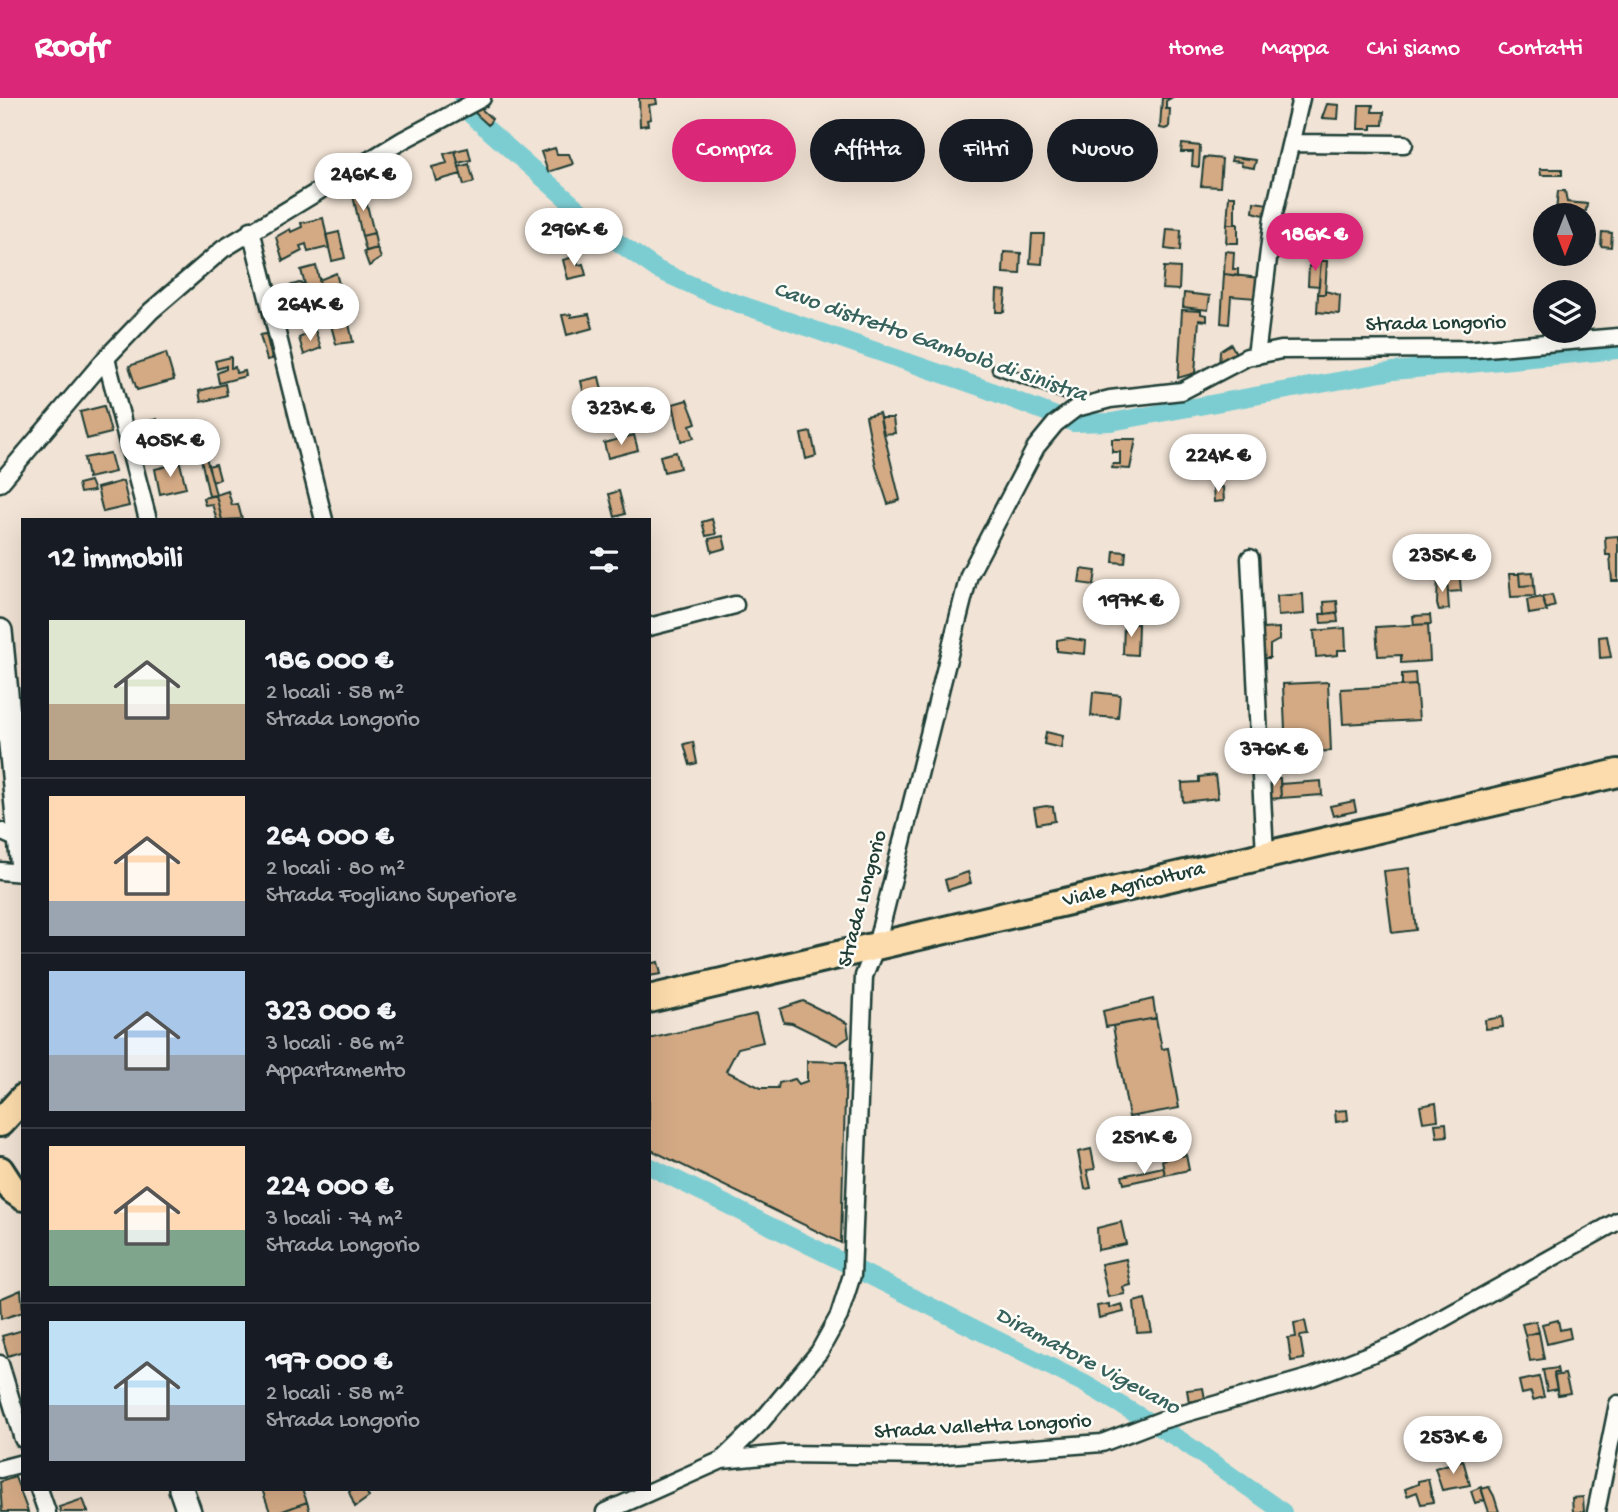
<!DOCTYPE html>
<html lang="it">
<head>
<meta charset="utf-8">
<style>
	body { margin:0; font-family:"Gochi Hand",sans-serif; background:#242831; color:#f1f3f6; height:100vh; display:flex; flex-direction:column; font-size:26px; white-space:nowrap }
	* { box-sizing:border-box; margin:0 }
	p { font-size:23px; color:#9ea1a6 }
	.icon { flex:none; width:38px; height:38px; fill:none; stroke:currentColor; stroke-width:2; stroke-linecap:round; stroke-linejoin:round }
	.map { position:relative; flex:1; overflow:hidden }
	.details { position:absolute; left:21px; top:420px; width:630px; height:973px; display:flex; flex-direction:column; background:#171b24; border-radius:0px; box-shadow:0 7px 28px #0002 }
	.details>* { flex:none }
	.hud { position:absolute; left:672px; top:21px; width:665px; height:63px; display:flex; gap:14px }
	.needle { width:46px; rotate:180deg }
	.fabs { position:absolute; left:1533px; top:105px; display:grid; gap:14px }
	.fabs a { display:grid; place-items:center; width:63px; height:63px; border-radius:50%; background:#171b24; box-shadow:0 7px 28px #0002; font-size:35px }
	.price { position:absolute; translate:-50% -60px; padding:0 16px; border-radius:24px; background:#fff; color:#222; font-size:23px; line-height:46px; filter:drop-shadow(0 2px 4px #0008) }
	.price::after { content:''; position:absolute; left:50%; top:42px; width:21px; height:16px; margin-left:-10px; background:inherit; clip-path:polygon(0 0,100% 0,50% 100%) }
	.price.current { background:#db2777; color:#fff }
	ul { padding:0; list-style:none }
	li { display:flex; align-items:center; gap:21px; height:175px; padding:0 28px }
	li+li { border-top:2px solid #363941 }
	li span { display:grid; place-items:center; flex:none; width:196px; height:140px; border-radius:0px; color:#555 }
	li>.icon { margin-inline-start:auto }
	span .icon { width:84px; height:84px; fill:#fffc; stroke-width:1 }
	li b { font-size:30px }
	h2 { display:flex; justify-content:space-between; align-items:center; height:84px; padding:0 28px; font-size:30px }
	.pill { padding:0 24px; border-radius:32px; background:#171b24; box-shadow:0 7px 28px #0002; font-size:24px; line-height:63px }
	.pill.current { background:#db2777; color:#fff }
	header { display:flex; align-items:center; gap:42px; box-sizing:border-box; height:98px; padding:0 35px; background:#db2777; color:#fff }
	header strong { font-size:33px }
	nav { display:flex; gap:38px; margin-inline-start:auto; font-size:24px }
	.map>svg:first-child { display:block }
</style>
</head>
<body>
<header>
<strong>Roofr</strong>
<nav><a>Home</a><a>Mappa</a><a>Chi siamo</a><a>Contatti</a></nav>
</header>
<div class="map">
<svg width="1618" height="1414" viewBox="0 0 1618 1414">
	<rect width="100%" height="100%" fill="#f1e3d5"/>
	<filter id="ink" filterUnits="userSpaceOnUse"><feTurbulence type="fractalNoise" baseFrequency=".0143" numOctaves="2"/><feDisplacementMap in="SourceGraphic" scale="14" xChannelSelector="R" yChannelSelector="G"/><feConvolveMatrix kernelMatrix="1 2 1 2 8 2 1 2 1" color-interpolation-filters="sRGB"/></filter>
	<g filter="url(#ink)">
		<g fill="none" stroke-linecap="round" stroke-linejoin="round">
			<path stroke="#7ccdd2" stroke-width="18" d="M463 0 470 16 610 139 658 172 716 198 983 290 1074 325 1111 324 1393 273 1618 252
				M649 1068 845 1165
				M858 1172 1085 1286 1182 1343 1283 1414"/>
		</g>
		<path fill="#d4aa85" stroke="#1f3d34" stroke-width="2" d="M639 0H656L657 6 649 7 651 21 647 22 648 27 640 28Z
			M1162 0H1171L1166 3V11H1170L1169 29 1165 31 1160 30Z
			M1327 6 1339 7 1338 21 1322 20Z
			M1359 7H1373L1372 14H1384L1383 27H1372V31H1358Z
			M479 9 492 21 488 27 474 14Z
			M1182 46 1200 48 1199 69 1192 68 1193 54H1181Z
			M468 50 471 62 458 65 455 53Z
			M555 50 557 56H569L573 66 548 74 541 54Z
			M455 53 461 76 436 83 432 69 447 65 444 56Z
			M1204 59 1222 61 1220 89 1201 88Z
			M1232 59 1256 62 1254 70 1242 68 1241 64 1231 63Z
			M469 66 474 84 464 87 459 69Z
			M1540 71H1562V77H1541Z
			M363 91 374 135 362 138 352 93Z
			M1558 93H1565L1567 104 1587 106 1586 113 1556 114Z
			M1229 98H1235V126H1227Z
			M1254 104 1269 106 1267 118 1253 114Z
			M323 120 329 149 308 154 306 146 300 148 302 153 283 163 276 139 290 131 291 134 302 129 301 125Z
			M1227 126H1238V145H1226Z
			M1167 131 1181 132 1180 153 1165 151Z
			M339 134 345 160 332 163 326 137Z
			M1602 134 1612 135 1611 149 1601 148Z
			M374 135 377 150 366 153 362 138Z
			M1032 136H1044L1042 166 1030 165Z
			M377 150 381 160 369 168 364 154Z
			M1225 153 1234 154 1233 171H1238V178L1224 176Z
			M1004 154 1021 155 1020 176 1003 175Z
			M577 158 578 167 583 166 586 177 568 181 563 162Z
			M1314 160 1321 161 1319 188 1308 187 1309 168 1313 169Z
			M1321 163H1327L1325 196H1318Z
			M316 168 322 194 308 198 301 172Z
			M1164 169 1180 170 1179 192 1162 191Z
			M336 175 341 193 323 200 319 182Z
			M1224 176 1259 180 1256 200 1231 198 1229 226 1221 225Z
			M299 185 305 186 309 203 291 206 286 189Z
			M997 192 1006 193 1004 214H996Z
			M1325 193 1340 197 1339 216 1317 214 1318 196H1325Z
			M1184 195 1210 198 1208 212 1183 209Z
			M1182 212 1201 213V216L1207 217V223L1199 222 1195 275 1178 280Z
			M571 216V219L589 216 593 230 567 237 562 217Z
			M340 225 341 229 349 226 353 244 336 246 331 227Z
			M315 232 321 250 304 257 299 240Z
			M266 236 272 261 267 262 260 237Z
			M1231 246 1238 259 1219 269 1220 253Z
			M166 255 174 282 137 292 129 268Z
			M231 259V270L235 269 236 275 245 273 246 278 219 285 217 275 226 271V268L217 271 215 263Z
			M599 279 603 296 597 297 599 307 587 310 581 283Z
			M225 286 227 297 201 304 199 293Z
			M687 302 696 325 690 327 694 340 681 343 673 306Z
			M104 308 111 335 87 341 80 314Z
			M879 315 900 402 888 406 876 369 866 318Z
			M880 320H893L895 335 883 336Z
			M157 321 162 344 141 349 137 326Z
			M208 324 216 347 204 351 198 326Z
			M198 326 202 341 191 344 188 333 169 337V333Z
			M188 333 191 344 172 349 169 337Z
			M811 334 816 358 806 361 801 336Z
			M634 337 638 352 608 360 604 345Z
			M202 341 205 355 194 358 191 344Z
			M1112 341H1136L1130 371 1112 370 1113 366H1120V354H1112Z
			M676 354 680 370 664 374 660 358Z
			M110 355 115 374 88 380 84 360Z
			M205 355 216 397 209 398 200 356Z
			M180 365 186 390 160 396 155 371Z
			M216 366 220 381 213 384 208 368Z
			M90 383 94 393 80 395 78 386Z
			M123 383 129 408 103 414 97 390Z
			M1223 389 1224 403 1214 404 1213 390Z
			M228 393 232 407 238 406 242 421 222 422 216 397Z
			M619 393 625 416 615 419 609 396Z
			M216 397 222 422H217L212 406 205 407 203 400Z
			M712 421 716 436 706 438 702 424Z
			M723 438 726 450 712 454 709 441Z
			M1618 438V483H1612L1610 457H1606L1605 439Z
			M1429 448H1441V470H1429Z
			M1114 453 1126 454 1125 465 1113 464Z
			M1459 470 1461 493 1448 494 1446 471Z
			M1081 471 1096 473 1094 487 1079 485Z
			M1533 474 1534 487 1520 488 1519 475Z
			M1438 476H1442L1443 484 1447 483 1449 511 1439 512 1437 506Z
			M1509 476H1519L1520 488 1534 487 1535 498 1511 499Z
			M1303 496 1304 516 1278 518 1277 498Z
			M1552 497 1555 508 1546 511 1542 499Z
			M1542 499 1547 513 1529 516 1527 502Z
			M1337 503 1338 514 1325 516 1324 504Z
			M1337 515 1338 524 1321 525 1320 516Z
			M1430 517 1431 526 1414 527 1413 518Z
			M1124 525 1138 526 1137 557 1123 556Z
			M1428 526 1430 563 1401 565V557L1378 558 1376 529Z
			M1279 530V542L1270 547V560H1263L1262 531Z
			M1345 530 1346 552H1338V557L1316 559 1314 533Z
			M1607 538 1611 559 1600 560 1599 539Z
			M1068 540 1086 543 1085 556 1057 553V542Z
			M1415 575 1416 587 1402 588V576Z
			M1328 584 1331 653 1286 655 1283 586Z
			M1416 587 1419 622 1343 626 1341 591Z
			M1093 594 1120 597 1118 620 1091 618Z
			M1046 634 1063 638 1061 650 1044 646Z
			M693 644 697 665 690 667 684 646Z
			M1215 677 1218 700 1183 704 1182 685 1199 684V679Z
			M1280 680 1281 700 1269 701 1268 681Z
			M1321 683 1322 697 1281 700 1280 686Z
			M1354 703 1356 713 1333 718 1330 708Z
			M1046 708 1053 709 1055 723 1037 726 1034 710Z
			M1409 770 1416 832 1392 835 1384 773Z
			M968 774 971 785 948 792 945 782Z
			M658 864 661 876 649 878V866Z
			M1153 901 1156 920 1106 929 1103 913Z
			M803 903 847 925 849 939 837 947 792 925 784 924 780 911Z
			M756 916 763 944 738 950 726 973 761 990H778L779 985 795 981 799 986 807 983V963L846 964 841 1145 649 1051V941Z
			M1502 919 1503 929 1486 931 1485 922Z
			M1156 920 1162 951 1168 950 1179 1010 1129 1019 1113 928Z
			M1436 1005 1438 1022 1423 1024 1420 1008Z
			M1347 1012 1348 1022 1336 1024 1335 1013Z
			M1446 1025 1447 1038 1437 1039 1435 1026Z
			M1091 1051 1095 1071 1087 1072 1091 1090 1085 1091 1078 1054Z
			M1186 1057 1189 1072 1165 1077 1162 1062Z
			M1163 1069 1165 1077 1124 1086 1122 1078Z
			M1121 1124 1126 1146 1098 1152 1097 1130Z
			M1126 1161 1131 1187 1123 1189 1125 1196 1108 1199 1101 1166Z
			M21 1192 23 1214 1 1221 0 1201Z
			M1145 1201 1152 1234 1137 1235 1134 1204Z
			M1109 1206V1210L1122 1206 1124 1214 1099 1220 1097 1208Z
			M1558 1222 1560 1232 1569 1230 1571 1240 1547 1246 1542 1226Z
			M1305 1223 1308 1237 1300 1238 1304 1261 1291 1263 1288 1240 1296 1239 1294 1225Z
			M1536 1223 1539 1234 1525 1237 1522 1226Z
			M23 1232V1253L8 1258 2 1238Z
			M1539 1234 1544 1261 1530 1263 1525 1237Z
			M1557 1270 1558 1275H1554L1557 1291 1547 1293 1543 1272Z
			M1565 1276 1570 1295 1558 1297 1554 1278Z
			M1539 1279 1544 1299 1533 1302 1531 1294 1522 1296 1519 1283Z
			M1203 1290 1205 1301 1189 1304 1187 1292Z
			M1463 1362 1470 1387 1442 1392 1435 1370Z
			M15 1379 28 1414H2L0 1384Z
			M1428 1381 1433 1404 1421 1406 1417 1394 1407 1398 1405 1391 1418 1386V1383Z
			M1481 1389 1485 1402 1475 1405 1471 1393Z
			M1489 1389 1494 1398 1499 1414H1489L1481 1391Z
			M262 1391H302L307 1404 280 1414H270Z
			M352 1391H365L369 1399 355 1409 349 1394Z
			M1583 1399 1584 1414H1573L1572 1400Z
			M83 1401 88 1414H61L59 1409Z
			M307 1404 310 1414H280Z"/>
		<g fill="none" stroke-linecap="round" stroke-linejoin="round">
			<defs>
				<path id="service" d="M997 271 1086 304"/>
				<path id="minor" d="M1291 45 1404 46
					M251 132 324 422
					M1256 258 1273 120 1301 0
					M106 260 148 422
					M0 385 106 260 151 213 223 151 403 42 482 0
					M1250 460 1265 757
					M649 529 735 507
					M0 733 20 742
					M0 773 23 775
					M0 1266 23 1341
					M722 1362 784 1356 931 1358 1102 1345 1162 1322 1312 1279 1399 1245 1618 1123
					M0 1371 23 1365
					M39 1391 47 1414
					M605 1414 722 1362 761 1324 819 1254 839 1218 852 1177 864 878 876 848 969 477 1036 349 1055 326 1076 310 1110 301 1182 293 1247 259 1281 252 1475 251 1618 239
					M1596 1414 1618 1306"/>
				<path id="secondary" d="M0 533 23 771
					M181 1391 189 1414"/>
				<path id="primary" d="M649 901 1618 675
					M0 1025 23 1000
					M0 1072 13 1092 23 1099"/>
			</defs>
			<use href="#service" stroke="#1f3d34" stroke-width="13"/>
			<use href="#minor" stroke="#1f3d34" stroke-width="21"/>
			<use href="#secondary" stroke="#1f3d34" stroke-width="28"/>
			<use href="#primary" stroke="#1f3d34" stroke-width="32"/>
			<use href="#service" stroke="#fdfcf7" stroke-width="8"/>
			<use href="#minor" stroke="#fdfcf7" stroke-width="16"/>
			<use href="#secondary" stroke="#fdfcf7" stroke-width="23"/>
			<use href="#primary" stroke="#fcdcac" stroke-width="26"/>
		</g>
	</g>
	<g text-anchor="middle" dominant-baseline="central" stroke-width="5" stroke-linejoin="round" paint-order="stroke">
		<g font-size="21" fill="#1f3d34" stroke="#fdfcf7">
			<text transform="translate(1436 227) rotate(-1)">Strada Longorio</text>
			<text transform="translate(1134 788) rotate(-13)">Viale Agricoltura</text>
			<text transform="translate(864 801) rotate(-75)">Strada Longorio</text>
			<text transform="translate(983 1330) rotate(-3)">Strada Valletta Longorio</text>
		</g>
		<g font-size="23" font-style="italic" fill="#36615c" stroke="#fdfcf7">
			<text transform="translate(930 245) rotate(19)">Cavo distretto Gambolò di Sinistra</text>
			<text transform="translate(1087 1264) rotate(28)">Diramatore Vigevano</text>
		</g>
	</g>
</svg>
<div class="fabs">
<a><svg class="needle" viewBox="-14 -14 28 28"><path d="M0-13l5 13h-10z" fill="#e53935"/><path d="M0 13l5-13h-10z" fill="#9ea1a6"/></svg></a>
<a><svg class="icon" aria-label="layers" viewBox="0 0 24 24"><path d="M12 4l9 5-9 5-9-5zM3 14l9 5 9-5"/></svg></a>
</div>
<b class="price" style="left:363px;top:115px">246K €</b>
<b class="price" style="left:574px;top:170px">296K €</b>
<b class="price current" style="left:1315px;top:175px">186K €</b>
<b class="price" style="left:310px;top:245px">264K €</b>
<b class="price" style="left:621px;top:349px">323K €</b>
<b class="price" style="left:170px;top:381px">405K €</b>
<b class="price" style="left:1218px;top:396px">224K €</b>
<b class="price" style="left:1442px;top:496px">235K €</b>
<b class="price" style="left:1131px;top:541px">197K €</b>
<b class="price" style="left:1274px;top:690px">376K €</b>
<b class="price" style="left:1144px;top:1078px">251K €</b>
<b class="price" style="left:1453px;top:1378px">253K €</b>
<div class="hud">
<a class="pill current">Compra</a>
<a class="pill">Affitta</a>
<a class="pill">Filtri</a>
<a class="pill">Nuovo</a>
</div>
<section class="details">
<h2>12 immobili<svg class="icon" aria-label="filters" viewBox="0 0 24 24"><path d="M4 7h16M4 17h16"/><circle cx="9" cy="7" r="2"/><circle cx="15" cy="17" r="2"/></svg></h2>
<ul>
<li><span style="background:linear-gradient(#dfe7d0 60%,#b9a48a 0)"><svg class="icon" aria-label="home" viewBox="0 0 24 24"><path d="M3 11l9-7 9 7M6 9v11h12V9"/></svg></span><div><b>186 000 €</b><p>2 locali · 58 m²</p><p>Strada Longorio</p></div></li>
<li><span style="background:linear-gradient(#ffd9b3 75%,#9aa5b1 0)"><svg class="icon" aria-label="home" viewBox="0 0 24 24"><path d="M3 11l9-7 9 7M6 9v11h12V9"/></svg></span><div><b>264 000 €</b><p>2 locali · 80 m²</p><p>Strada Fogliano Superiore</p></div></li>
<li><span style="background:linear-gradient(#a9c7e8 60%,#9aa5b1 0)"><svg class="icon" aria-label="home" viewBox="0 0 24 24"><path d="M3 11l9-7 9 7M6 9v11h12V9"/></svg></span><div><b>323 000 €</b><p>3 locali · 86 m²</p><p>Appartamento</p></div></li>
<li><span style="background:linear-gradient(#ffd9b3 60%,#7fa58c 0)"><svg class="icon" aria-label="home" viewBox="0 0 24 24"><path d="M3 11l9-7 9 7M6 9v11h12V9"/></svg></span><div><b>224 000 €</b><p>3 locali · 74 m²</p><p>Strada Longorio</p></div></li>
<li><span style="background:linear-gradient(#bfe0f5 60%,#9aa5b1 0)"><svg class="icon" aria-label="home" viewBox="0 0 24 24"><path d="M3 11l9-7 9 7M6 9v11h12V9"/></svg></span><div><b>197 000 €</b><p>2 locali · 58 m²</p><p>Strada Longorio</p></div></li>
</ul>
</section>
</div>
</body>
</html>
